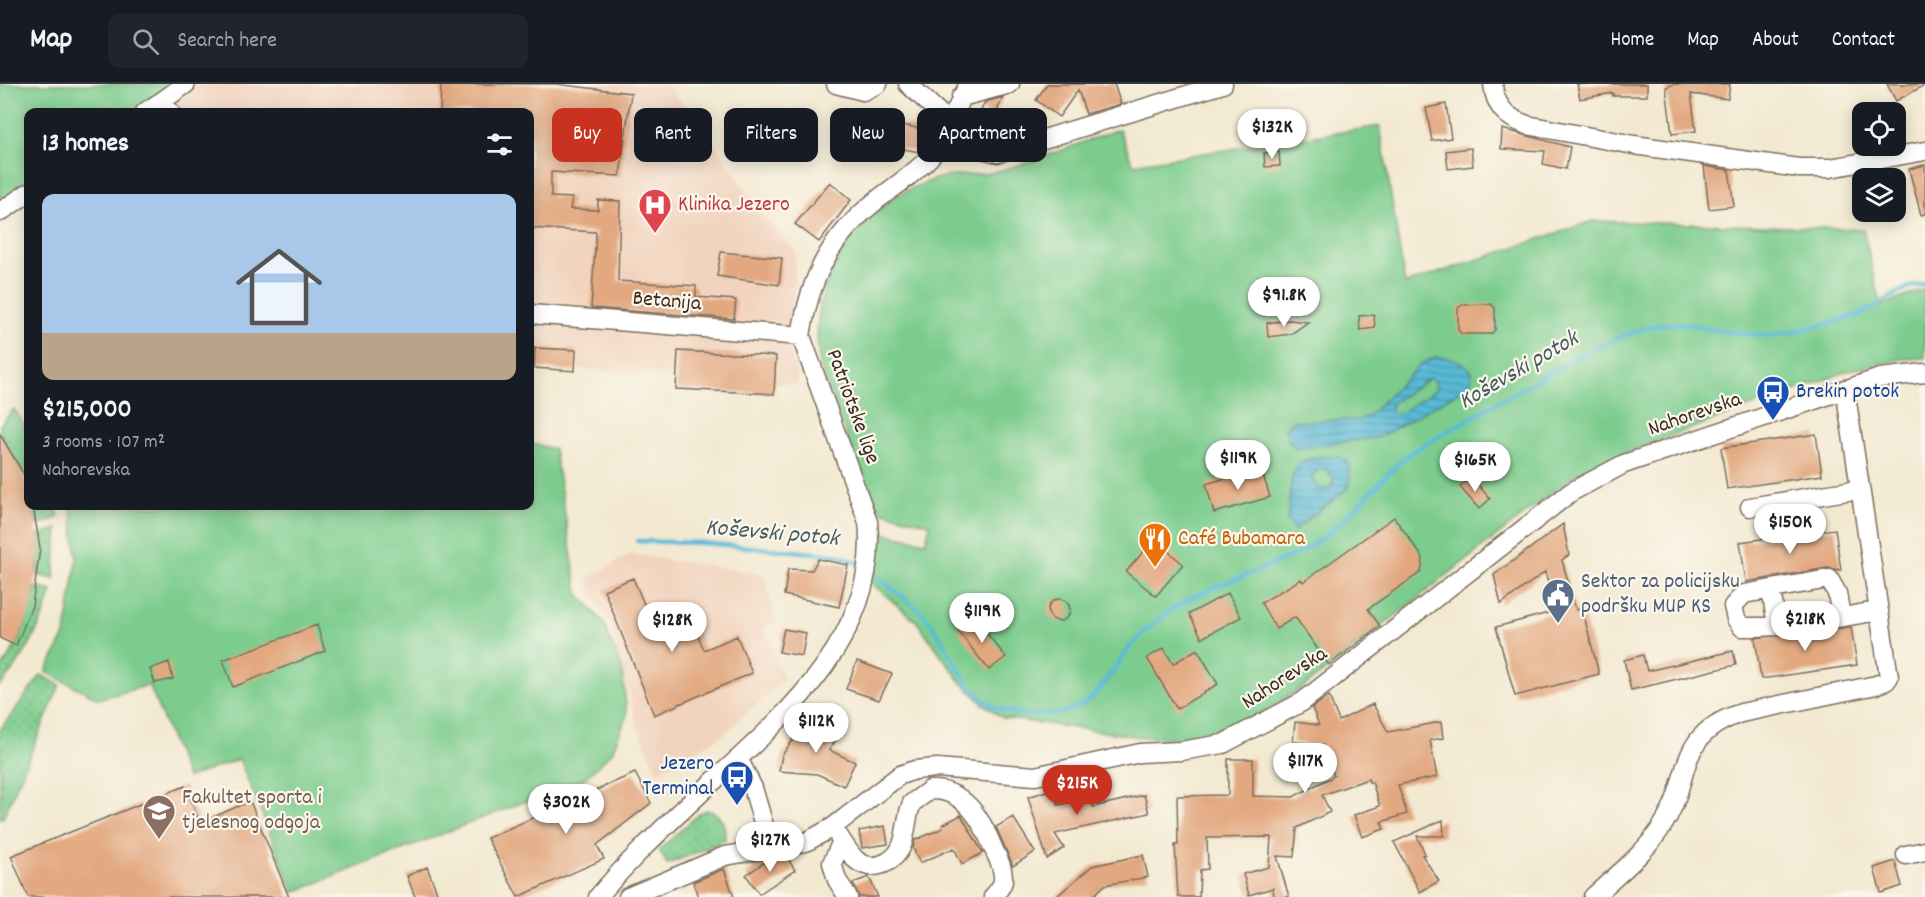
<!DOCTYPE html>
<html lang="en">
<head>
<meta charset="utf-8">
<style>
	body { margin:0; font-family:Dekko,sans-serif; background:#20242c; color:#f1f3f6; height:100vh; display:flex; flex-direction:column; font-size:22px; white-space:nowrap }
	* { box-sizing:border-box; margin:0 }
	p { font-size:20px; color:#9ea1a6 }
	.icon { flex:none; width:33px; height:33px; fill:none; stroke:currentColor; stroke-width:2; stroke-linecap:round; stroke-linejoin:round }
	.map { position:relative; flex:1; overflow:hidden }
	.drawer { position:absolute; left:24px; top:24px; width:510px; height:402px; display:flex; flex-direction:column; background:#171b24; border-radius:12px; box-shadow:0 3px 15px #0003 }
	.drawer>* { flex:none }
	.hud { position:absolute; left:552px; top:24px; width:570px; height:54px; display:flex; gap:12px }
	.buttons { position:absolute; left:1852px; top:18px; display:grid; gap:12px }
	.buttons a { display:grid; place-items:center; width:54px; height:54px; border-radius:12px; background:#171b24; box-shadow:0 3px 15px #0003; font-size:30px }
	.price { position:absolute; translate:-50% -51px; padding:0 14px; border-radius:21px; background:#fff; color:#222; font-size:20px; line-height:39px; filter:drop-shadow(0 2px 3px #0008) }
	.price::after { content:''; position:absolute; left:50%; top:36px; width:18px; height:14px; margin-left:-9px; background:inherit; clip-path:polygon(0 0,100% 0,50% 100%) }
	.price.on { background:#c8321e; color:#fff }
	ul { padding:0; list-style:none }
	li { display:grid; align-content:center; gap:12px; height:318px; padding:0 18px }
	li+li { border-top:2px solid #363941 }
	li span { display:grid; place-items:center; height:186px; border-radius:12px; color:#555 }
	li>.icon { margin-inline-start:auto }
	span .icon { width:108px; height:108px; fill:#fffc; stroke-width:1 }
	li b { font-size:26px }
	h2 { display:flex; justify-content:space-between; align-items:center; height:72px; padding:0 18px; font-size:26px }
	.pill { padding:0 21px; border-radius:12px; background:#171b24; box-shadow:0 3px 15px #0003; font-size:21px; line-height:54px }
	.pill.on { background:#c8321e; color:#fff }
	header { display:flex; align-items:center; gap:36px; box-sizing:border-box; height:84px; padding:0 30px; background:#171b24; border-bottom:2px solid #363941 }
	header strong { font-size:28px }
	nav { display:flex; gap:33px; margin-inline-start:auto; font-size:21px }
	.search { width:420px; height:54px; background:#20242c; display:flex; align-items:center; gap:15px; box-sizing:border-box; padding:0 21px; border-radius:12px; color:#9ea1a6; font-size:22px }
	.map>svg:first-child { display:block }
</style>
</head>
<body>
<header>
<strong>Map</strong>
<div class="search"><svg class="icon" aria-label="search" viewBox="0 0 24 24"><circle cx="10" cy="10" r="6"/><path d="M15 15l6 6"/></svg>Search here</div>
<nav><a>Home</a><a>Map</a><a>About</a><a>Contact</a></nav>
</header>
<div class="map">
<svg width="1925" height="813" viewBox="0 0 1925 813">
	<defs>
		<pattern id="grass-dots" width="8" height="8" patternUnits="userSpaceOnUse" patternTransform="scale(1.5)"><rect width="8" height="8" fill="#7bcc8d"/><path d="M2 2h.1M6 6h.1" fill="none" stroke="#6baf79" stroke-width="1.8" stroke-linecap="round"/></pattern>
		<pattern id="water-rules" width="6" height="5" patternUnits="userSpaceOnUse" patternTransform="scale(1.5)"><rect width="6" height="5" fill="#59bad7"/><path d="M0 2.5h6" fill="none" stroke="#4b97ae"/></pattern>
	</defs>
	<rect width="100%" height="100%" fill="#fbf7ec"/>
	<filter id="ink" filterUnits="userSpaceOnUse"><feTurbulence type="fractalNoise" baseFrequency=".0167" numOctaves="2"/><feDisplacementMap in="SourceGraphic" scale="12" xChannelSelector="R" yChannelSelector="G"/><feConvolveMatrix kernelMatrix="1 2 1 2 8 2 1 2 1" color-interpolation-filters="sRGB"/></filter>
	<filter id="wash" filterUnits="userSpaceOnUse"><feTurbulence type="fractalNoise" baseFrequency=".008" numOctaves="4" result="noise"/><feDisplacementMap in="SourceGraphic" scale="24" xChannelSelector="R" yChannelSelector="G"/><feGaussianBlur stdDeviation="1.35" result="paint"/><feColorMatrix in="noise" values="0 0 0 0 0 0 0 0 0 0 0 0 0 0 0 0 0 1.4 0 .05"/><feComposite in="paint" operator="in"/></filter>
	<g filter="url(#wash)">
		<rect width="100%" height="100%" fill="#f3e9d1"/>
		<path fill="#f2d4be" d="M195 0H667L720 67 763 132 796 168 793 226 788 252 799 301 530 281V28H148Z
			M630 470 764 490 776 537 764 544 784 595 722 652 657 688 637 641 612 548 586 496Z"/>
		<path fill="url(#grass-dots)" stroke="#5b7b56" stroke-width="1.5" d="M14 325 28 347V385L23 389 0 350V341Z
			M33 422H56L59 433 37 441Z
			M58 445 54 495 38 491V451Z
			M36 503 52 507C41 543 25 574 0 602V587L20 554Z
			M41 591 60 601 3 734H0V646Z
			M707 726C723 730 726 742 725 757L667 780 659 766 700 729Z"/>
		<path fill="#7bcc8d" stroke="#5b7b56" stroke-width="1.5" d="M0 0H179L135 28H28V98L0 117Z
			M1380 42 1405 200 1593 137 1863 145 1881 222 1925 205V274L1901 275 1851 286 1597 379 1572 393 1308 600 1257 632 1234 642 1189 654 1141 653 1003 634 982 619 961 598 917 538 870 498 882 453 888 450 926 458 930 440 883 428 871 416C859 385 847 354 836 322 829 305 819 285 818 266 810 191 865 113 939 94 957 90 976 92 994 88 1036 78 1078 59 1119 45L1133 80Z
			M530 359 554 365 578 509 603 538 622 585 627 631 612 668 585 694 294 808 239 675 187 694 149 601 99 615 46 588 65 551 77 475 71 422H530Z"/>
		<path fill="url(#water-rules)" stroke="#4a727a" stroke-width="1.5" fill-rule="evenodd" d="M1436 273C1450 274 1463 276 1472 288L1470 301 1380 353 1296 364 1288 356 1285 344 1292 337 1360 336 1368 332 1421 280ZM1430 294 1436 299 1435 306 1399 330 1390 328 1392 319Z
			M1339 372 1349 379 1350 396 1348 404 1295 446 1287 436C1291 420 1286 383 1306 376 1315 372 1329 373 1339 372ZM1325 384 1334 395 1330 404 1321 406 1312 395 1316 387Z"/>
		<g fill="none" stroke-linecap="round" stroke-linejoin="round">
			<path stroke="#59bad7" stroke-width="4.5" d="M637 457 702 459 836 471 862 480
				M871 488C889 503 915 519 930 538 950 564 966 614 1000 625 1024 633 1058 633 1080 622 1102 611 1119 574 1136 556 1144 548 1154 539 1163 532 1207 499 1260 491 1307 464 1348 440 1374 399 1410 369L1582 270 1627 250 1657 241 1680 239 1735 249 1770 251 1793 248 1843 236 1861 230 1909 203 1925 200"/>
		</g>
		<g id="blocks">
			<path fill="#e2a880" d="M441 0H555L631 9 620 92 551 88V113L572 114 570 125 598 126V116L620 117 618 197 696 202V213L736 216 734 235 591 224 596 148 530 144V28H440Z
				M1047 0H1114L1121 20 1086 30 1078 6 1059 33 1036 16Z
				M1577 0H1647V12H1613V9L1580 15Z
				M1674 0H1730L1728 15 1691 10 1696 47 1672 50 1666 3Z
				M1887 0H1925V1L1896 17Z
				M1003 13 994 34 1013 30 1018 51 998 57 993 56 986 28 981 26 985 18Z
				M1446 20 1451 54 1432 57 1426 24Z
				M871 36 885 53 864 70 850 53Z
				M902 41 928 46 926 60 919 68 898 64Z
				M1502 45 1570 63 1566 85 1543 80 1545 67 1501 65Z
				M1471 64 1473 82 1448 85 1446 67Z
				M1279 68 1280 82 1265 83 1264 69Z
				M1925 81V130L1921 131 1909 85Z
				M1704 82 1729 86 1734 122 1709 125Z
				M830 98 851 116 819 158 795 140Z
				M721 168 782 174 779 201 717 192Z
				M1491 220 1495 224V246L1491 250H1462L1458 246V224L1462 221Z
				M1374 231 1375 244 1360 246 1359 232Z
				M1289 236 1308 238 1291 250 1268 253 1267 239Z
				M535 264 576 266 575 287 534 284Z
				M678 267 776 272 774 310 676 305Z
				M0 350 23 389 28 405V422H33L40 464 32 522 16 562 0 554Z
				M1816 350 1822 391 1727 405 1721 364Z
				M1261 384 1270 413 1214 429 1206 400Z
				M1472 393 1490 415 1479 425 1460 403Z
				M1394 433 1423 474 1421 488 1368 525 1380 542 1329 581 1295 533 1276 545 1261 519 1301 495 1303 498Z
				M1563 440 1569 471 1562 476 1576 526 1582 524 1599 590 1515 612 1496 543 1556 527 1545 488 1501 520 1494 491Z
				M1835 445 1841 486 1827 484 1746 498 1740 458Z
				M1154 455 1183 480 1156 512 1126 488Z
				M818 475 848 481 839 523 784 511 788 485 812 486Z
				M633 494 655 546 690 532 704 566 737 552 752 589 654 631 604 506Z
				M1228 509 1241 533 1202 554 1189 530Z
				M1048 526a11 11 0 1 1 22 0a11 11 0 1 1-22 0Z
				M974 534 1006 573 989 586 958 547Z
				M317 541 325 567 233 603 223 576Z
				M1851 543 1857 581 1761 595 1755 554Z
				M784 545 806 549 802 572 779 568Z
				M1164 564 1173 580 1197 565 1218 600 1177 625 1147 574Z
				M1733 567 1736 581 1631 606 1624 576 1643 571 1647 587Z
				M857 577 892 590 879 616 846 605Z
				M169 578 173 595 155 599 150 585Z
				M1329 612 1339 637 1373 620 1388 648 1441 638 1443 654 1430 656 1437 693 1398 701 1407 730 1381 738 1384 745 1362 753 1354 731 1380 722 1372 698H1369L1368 695 1322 711 1330 728 1297 744 1294 773 1277 772 1289 813H1274L1273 804 1249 811 1243 790 1269 783 1271 753 1207 754 1208 785 1200 786 1199 813H1178L1175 761H1178L1177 712 1228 711V675H1253V712L1293 713 1334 692 1322 661 1293 658 1295 638 1319 641 1312 624Z
				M811 632 840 650 829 666 855 678 844 702 817 690 779 687 782 671Z
				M635 689 651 719 597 761 604 775 518 813 487 754Z
				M185 702 200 739 250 717 289 813H28L11 772Z
				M1053 705 1058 721 1091 714 1093 723 1144 711 1149 729 1055 750 1064 764 1047 775 1028 713Z
				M961 731 983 769 962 780 954 764 920 779 913 764 915 756 943 744 942 741Z
				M1013 733 1035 768 1013 782 996 743Z
				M1443 736 1444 752H1417L1425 770 1422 771 1439 797 1420 808 1394 758Z
				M885 742 888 760 862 764 859 747Z
				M1143 771 1148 793 1105 801 1092 813H1056L1092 782Z
				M787 773 795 786 759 810 746 791 768 776Z
				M1895 777 1902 802 1881 809 1874 784Z
				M427 783 439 813H415L407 792Z
				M724 785 734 813H698L693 798Z
				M869 793 878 813H859L853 799Z"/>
		</g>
	</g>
	<g filter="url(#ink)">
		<use href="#blocks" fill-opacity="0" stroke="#7b6d5d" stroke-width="1.5"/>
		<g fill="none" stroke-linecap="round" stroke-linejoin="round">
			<defs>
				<path id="minor" d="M836 0 863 7 878 0
					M908 0 977 64 998 69 1223 0
					M1493 0C1495 23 1507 34 1527 41L1634 61 1799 84H1830L1925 67
					M961 13 1010 0
					M162 17 186 0
					M145 28 162 17 170 28
					M0 128 28 109
					M530 230 801 252
					M1750 423 1859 405
					M1771 506 1777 542
					M1841 533 1837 509 1829 495 1744 510 1733 522 1736 535 1742 543C1788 544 1834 534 1879 527
					M739 676 753 704 770 762
					M833 743C840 754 847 766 855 775 871 790 895 779 902 761 907 747 906 733 912 719L930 706C965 704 983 738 994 766 999 776 1004 786 1003 797 1002 803 996 809 993 813
					M842 757 832 779 837 796 848 813
					M1906 771 1925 767
					M598 813C631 773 670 738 707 703 783 634 880 552 868 438L801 252C810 194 829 154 877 116 895 102 914 90 930 73 947 53 956 23 969 0
					M628 813 725 772 806 758 833 743 900 691 915 686 937 684 1035 692 1140 669 1181 667 1223 660 1302 618 1571 408 1624 380 1880 294 1925 289
					M1593 813C1617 791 1643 771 1661 744 1694 696 1672 652 1741 629L1876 601 1886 597 1889 593 1845 305"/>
			</defs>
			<use href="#minor" stroke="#7b6d5d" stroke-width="21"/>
			<use href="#minor" stroke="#fff" stroke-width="18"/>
		</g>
	</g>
	<defs>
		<symbol id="hospital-pin" viewBox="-11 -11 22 30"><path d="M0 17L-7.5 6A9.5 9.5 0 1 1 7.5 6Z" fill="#e0444e" stroke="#fbf7ec"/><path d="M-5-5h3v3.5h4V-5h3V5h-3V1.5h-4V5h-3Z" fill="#fff"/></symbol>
		<symbol id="bus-pin" viewBox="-11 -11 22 30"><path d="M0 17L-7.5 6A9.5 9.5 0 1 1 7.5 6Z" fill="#1a4fb4" stroke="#fbf7ec"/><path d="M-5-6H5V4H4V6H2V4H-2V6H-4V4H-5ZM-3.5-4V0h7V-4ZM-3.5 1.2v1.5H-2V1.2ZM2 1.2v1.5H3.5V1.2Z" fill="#fff"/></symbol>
		<symbol id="restaurant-pin" viewBox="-11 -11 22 30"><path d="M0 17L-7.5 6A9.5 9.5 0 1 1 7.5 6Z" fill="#e8710a" stroke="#fbf7ec"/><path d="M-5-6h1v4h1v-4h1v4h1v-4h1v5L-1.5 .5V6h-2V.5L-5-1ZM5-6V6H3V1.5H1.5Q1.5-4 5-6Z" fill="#fff"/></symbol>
		<symbol id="civic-pin" viewBox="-11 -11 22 30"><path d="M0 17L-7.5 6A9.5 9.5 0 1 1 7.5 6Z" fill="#5c6f8a" stroke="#fbf7ec"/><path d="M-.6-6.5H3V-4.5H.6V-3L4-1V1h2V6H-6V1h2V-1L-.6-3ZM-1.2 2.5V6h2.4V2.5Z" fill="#fff"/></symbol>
		<symbol id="university-pin" viewBox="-11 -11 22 30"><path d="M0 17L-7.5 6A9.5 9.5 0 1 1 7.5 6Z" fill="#8d6e63" stroke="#fbf7ec"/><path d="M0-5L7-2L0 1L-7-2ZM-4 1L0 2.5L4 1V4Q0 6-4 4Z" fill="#fff"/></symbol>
	</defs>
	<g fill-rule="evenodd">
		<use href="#hospital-pin" x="636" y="102" width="38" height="52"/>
		<use href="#bus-pin" x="1754" y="289" width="38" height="52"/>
		<use href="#restaurant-pin" x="1136" y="436" width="38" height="52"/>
		<use href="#civic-pin" x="1539" y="492" width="38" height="52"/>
		<use href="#bus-pin" x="718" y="674" width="38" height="52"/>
		<use href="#university-pin" x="140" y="708" width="38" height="52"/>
	</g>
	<g text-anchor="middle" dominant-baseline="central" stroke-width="4.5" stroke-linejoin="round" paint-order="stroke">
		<g font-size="22" fill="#be3a42" stroke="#fbf7ec" text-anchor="start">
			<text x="678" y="121">Klinika Jezero</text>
		</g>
		<g font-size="22" fill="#3b2a1e" stroke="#fbf7ec">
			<text transform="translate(667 218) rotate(5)">Betanija</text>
			<text transform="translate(852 323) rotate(70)">Patriotske lige</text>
			<text transform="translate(1695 331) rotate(-19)">Nahorevska</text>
			<text transform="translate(1285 595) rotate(-33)">Nahorevska</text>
		</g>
		<g font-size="22" fill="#164399" stroke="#fbf7ec" text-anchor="start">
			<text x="1796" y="308">Brekin potok</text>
			<text x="714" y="680" text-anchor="end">Jezero<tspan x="714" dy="25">Terminal</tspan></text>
		</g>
		<g font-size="22" fill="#c56008" stroke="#fbf7ec" text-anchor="start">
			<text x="1178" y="455">Café Bubamara</text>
		</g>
		<g font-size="22" fill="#4e5e75" stroke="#fbf7ec" text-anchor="start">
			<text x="1581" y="498">Sektor za policijsku<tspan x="1581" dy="25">podršku MUP KS</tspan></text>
		</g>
		<g font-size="22" fill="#785e54" stroke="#fbf7ec" text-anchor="start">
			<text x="182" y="714">Fakultet sporta i<tspan x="182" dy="25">tjelesnog odgoja</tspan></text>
		</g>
		<g font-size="24" font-style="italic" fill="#465c5f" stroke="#fbf7ec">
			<text transform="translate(1519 287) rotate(-30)">Koševski potok</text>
			<text transform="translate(772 450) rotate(5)">Koševski potok</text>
		</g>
	</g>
</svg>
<div class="buttons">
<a><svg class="icon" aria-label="locate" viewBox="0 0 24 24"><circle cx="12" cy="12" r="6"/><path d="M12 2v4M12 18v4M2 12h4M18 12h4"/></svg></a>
<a><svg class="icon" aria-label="layers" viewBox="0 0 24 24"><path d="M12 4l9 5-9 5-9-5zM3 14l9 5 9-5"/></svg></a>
</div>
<b class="price" style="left:1272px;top:76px">$132K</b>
<b class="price" style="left:1284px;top:244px">$91.8K</b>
<b class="price" style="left:1238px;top:407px">$119K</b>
<b class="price" style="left:1475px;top:409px">$165K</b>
<b class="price" style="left:1790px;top:471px">$150K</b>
<b class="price" style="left:982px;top:560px">$119K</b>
<b class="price" style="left:1805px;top:568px">$218K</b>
<b class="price" style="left:672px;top:569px">$128K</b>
<b class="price" style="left:816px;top:670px">$112K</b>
<b class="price" style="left:1305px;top:710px">$117K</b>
<b class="price on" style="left:1077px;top:732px">$215K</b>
<b class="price" style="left:566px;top:751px">$302K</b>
<b class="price" style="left:770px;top:789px">$127K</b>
<div class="hud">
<a class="pill on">Buy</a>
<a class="pill">Rent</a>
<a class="pill">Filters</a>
<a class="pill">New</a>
<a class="pill">Apartment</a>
</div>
<section class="drawer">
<h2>13 homes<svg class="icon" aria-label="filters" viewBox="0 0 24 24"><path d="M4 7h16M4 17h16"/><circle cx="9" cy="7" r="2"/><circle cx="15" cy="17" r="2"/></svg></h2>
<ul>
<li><span style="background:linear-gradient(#a9c7e8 75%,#b9a48a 0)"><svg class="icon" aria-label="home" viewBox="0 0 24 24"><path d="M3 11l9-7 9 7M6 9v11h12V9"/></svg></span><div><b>$215,000</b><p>3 rooms · 107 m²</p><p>Nahorevska</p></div></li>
</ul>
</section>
</div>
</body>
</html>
